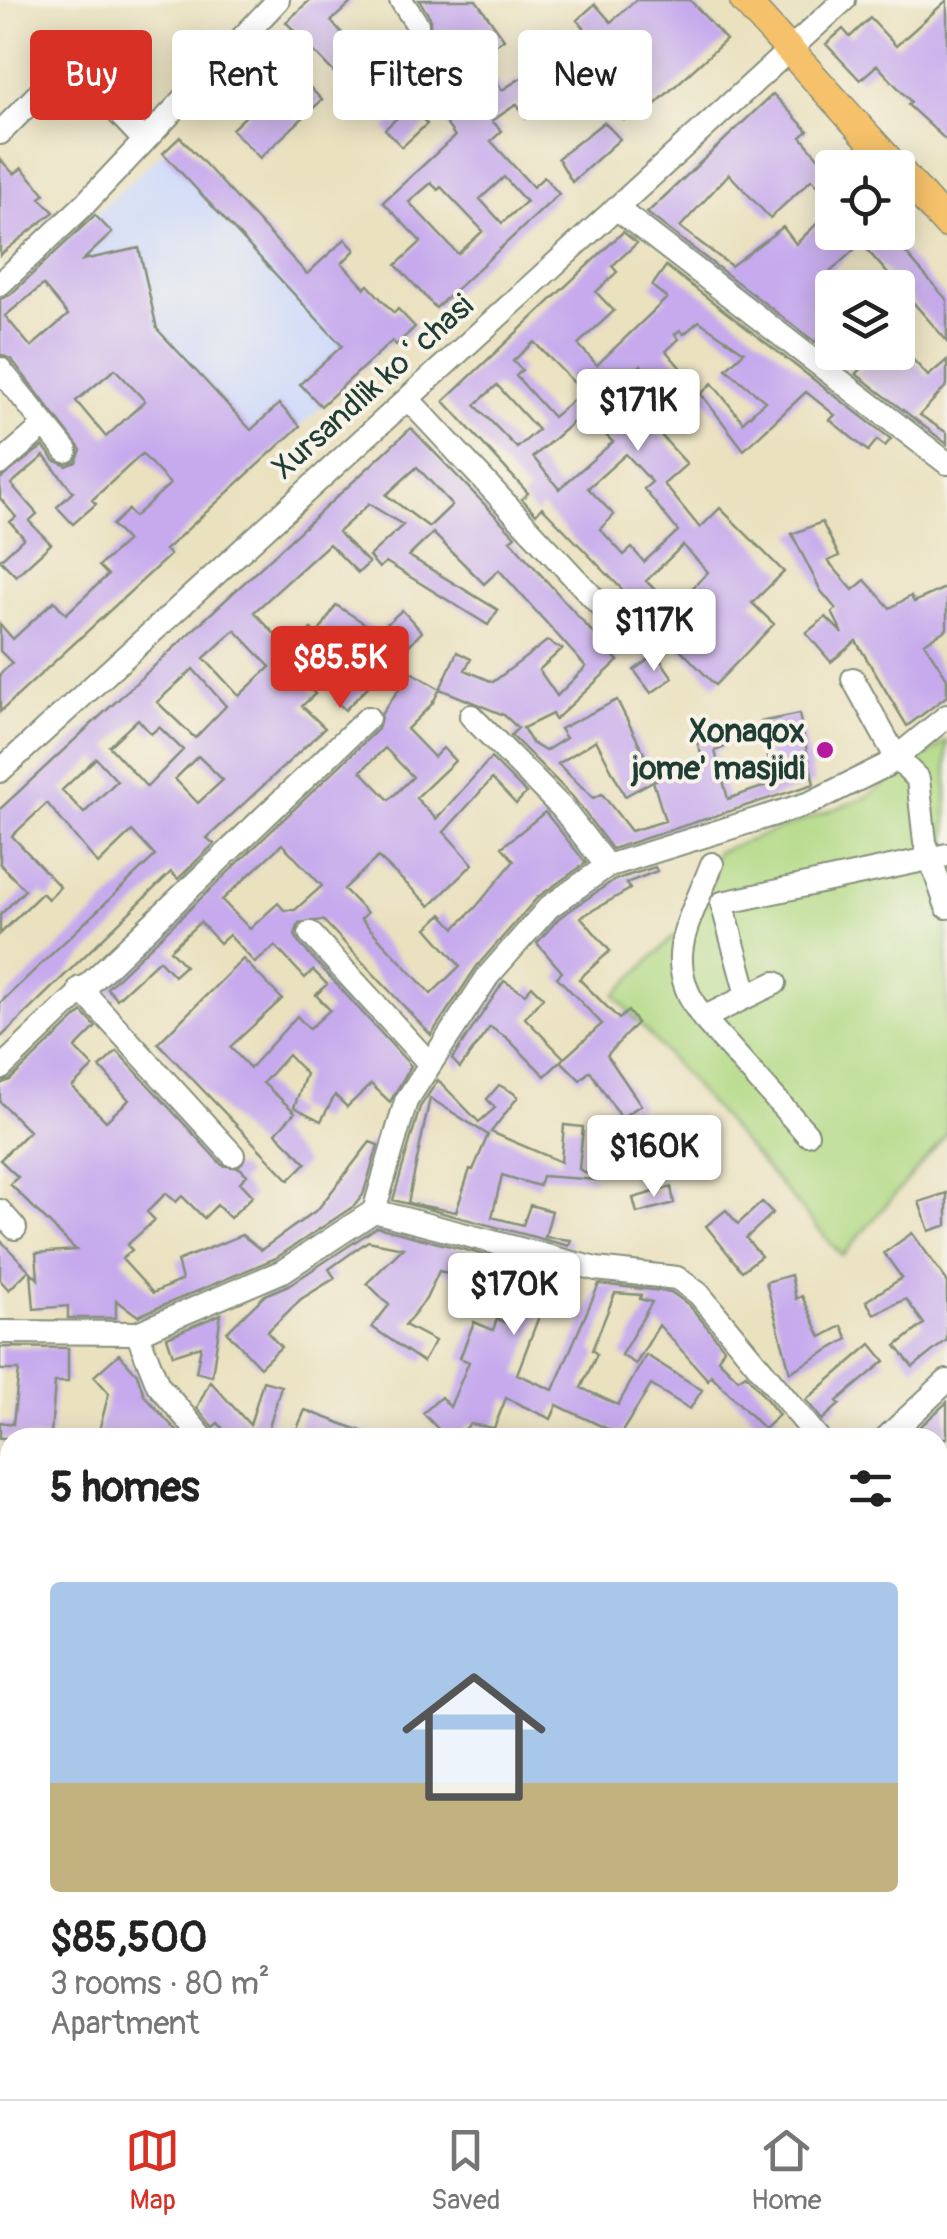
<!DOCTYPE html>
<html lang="en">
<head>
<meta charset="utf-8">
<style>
	body { margin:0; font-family:Pangolin,sans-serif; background:#f6f6f6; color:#222; height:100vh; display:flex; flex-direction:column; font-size:38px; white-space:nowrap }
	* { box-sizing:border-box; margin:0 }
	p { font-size:32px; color:#767676 }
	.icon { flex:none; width:55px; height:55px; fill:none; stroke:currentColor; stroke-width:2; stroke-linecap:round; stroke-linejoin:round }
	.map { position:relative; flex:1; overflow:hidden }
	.drawer { position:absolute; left:0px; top:1428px; width:948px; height:672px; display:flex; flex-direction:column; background:#fff; border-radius:30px 30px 0 0; box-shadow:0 5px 25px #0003 }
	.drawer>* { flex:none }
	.top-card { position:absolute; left:30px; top:30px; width:888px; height:90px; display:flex; gap:20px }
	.buttons { position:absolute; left:815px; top:150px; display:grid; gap:20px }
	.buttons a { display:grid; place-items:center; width:100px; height:100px; border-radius:10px; background:#fff; box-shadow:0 5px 25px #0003; font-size:50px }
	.price { position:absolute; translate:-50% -85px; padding:0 22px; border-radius:10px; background:#fff; color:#222; font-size:32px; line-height:65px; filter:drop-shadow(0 2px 5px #0008) }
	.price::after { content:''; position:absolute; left:50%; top:60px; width:30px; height:22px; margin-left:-15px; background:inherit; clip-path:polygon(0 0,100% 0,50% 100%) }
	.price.selected { background:#d93025; color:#fff }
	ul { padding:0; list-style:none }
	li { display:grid; align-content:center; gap:20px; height:530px; padding:0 50px }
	li span { display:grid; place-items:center; height:310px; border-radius:10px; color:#555 }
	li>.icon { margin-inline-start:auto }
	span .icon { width:180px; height:180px; fill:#fffc; stroke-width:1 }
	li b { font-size:42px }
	h2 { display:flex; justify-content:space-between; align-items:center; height:120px; padding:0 50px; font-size:42px }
	.chip { padding:0 35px; border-radius:10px; background:#fff; box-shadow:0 5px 25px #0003; font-size:35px; line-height:90px }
	.chip.selected { background:#d93025; color:#fff }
	.menu { display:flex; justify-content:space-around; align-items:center; height:140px; border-top:2px solid #e0e0e0; background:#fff; font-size:28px; color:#767676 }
	.menu a { display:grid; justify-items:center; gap:5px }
	.menu .selected { color:#d93025 }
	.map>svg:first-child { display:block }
</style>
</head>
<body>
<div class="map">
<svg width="947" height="2099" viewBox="0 0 947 2099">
	<rect width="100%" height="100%" fill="#f7f3e8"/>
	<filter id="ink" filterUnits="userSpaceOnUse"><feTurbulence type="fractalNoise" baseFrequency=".01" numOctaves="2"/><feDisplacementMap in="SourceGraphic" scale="20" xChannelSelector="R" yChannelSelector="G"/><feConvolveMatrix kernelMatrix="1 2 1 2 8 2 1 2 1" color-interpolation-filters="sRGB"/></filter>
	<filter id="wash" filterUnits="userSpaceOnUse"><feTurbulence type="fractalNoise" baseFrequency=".0048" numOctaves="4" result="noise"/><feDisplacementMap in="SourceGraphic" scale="40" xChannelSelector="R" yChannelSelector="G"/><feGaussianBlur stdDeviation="2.25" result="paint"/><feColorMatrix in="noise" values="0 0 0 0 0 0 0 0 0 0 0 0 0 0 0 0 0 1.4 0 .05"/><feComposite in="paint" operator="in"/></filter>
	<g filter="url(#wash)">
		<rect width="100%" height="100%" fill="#eae1bf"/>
		<path fill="#cedafa" d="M180 137 380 352 229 492 115 369V349L41 263Z"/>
		<path fill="#b1d984" stroke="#688b5c" stroke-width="2.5" d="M947 741V1134L842 1256 615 995 674 936 684 940 717 852 865 798Z"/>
		<g id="blocks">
			<path fill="#c6aaed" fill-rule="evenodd" d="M310 0H354L331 21 367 60 343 82 286 22Z
				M419 0H476L504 39 479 56 502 90 550 60 569 88 526 118 517 104 492 121 502 131 491 141 533 187 544 177 559 194 436 308 396 265 421 242 383 202 455 136 387 42 403 31 417 39 430 31V17ZM504 177 526 202 502 223 480 199ZM431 183 438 190 441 187 483 231 458 254 409 202Z
				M636 0H690L726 40 639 119 633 112 624 120 609 103 616 97 591 69 608 55 577 20 595 4 611 22Z
				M947 0V141L908 105 911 102 877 65 860 80 826 44 843 29 850 37 870 18 896 46Z
				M294 71 322 100 260 158 232 129Z
				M773 94 808 131 801 137 832 174V202L812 179 770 218 729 174 680 227 731 266 783 227 796 244 832 209V232H887L947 300V341L861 243 826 276 832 282V322L815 342 647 213Z
				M410 106 427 124 402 147 385 129Z
				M604 122 620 139 572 182 558 158Z
				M180 137 307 274 345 239 355 250 342 263 365 288 368 285 394 313 398 309 415 327 396 345 392 341 321 406 300 384 342 346 163 153Z
				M0 159 14 174 22 168 45 194 40 198 54 212 0 255Z
				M95 215 112 233 83 260 139 248 157 329 251 430 279 404 300 426 165 550 170 555 0 712V674L12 663 0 651V624L13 639 54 601 66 614 108 575 99 566 127 541 112 525 128 510 134 517 170 484 142 454 92 500 96 504 73 524 57 507 73 492 44 456 11 484 37 514 29 521 51 544 16 576 0 560 24 538 10 522 16 517 0 498V479L43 446 55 461 67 466 76 462 81 450 12 360 0 354V299L10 295ZM43 285 68 315 31 347 5 316ZM115 369 145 401 106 437 76 401Z
				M623 232 637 243 612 266 617 272 596 292 614 311 578 344 597 365 667 298 652 286 666 266 891 439 885 446 877 440 868 451 830 420 835 415 806 392 744 450 701 394 712 383 743 422 765 401 726 369 744 352 699 321 684 334 680 330 675 334 679 339 666 351 700 390 678 409 641 365 617 387 687 464 664 484 700 528 720 508 784 572 752 603 774 624 715 685 542 507 536 514 522 499 528 493 444 401ZM534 342 583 392 553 417 516 376 522 370 513 361ZM497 385 538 430 517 448 475 405ZM584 413 613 442 559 489 533 457ZM626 454 652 482 644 489 678 531 644 562 632 548 624 555 600 529 614 515 588 488ZM683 545 708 572 673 608 646 581Z
				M864 352H906L928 376 947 360V385L920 415 947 433V444L856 374 871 360Z
				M411 428 515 536 510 540 618 661 555 720 552 714 523 728 532 743 545 751 566 738 560 729 617 700 657 779 653 781 703 758 696 740 722 731 727 746 715 751 728 799 774 783 760 722 799 714 814 784 612 849 573 797 511 735 518 728 504 715 440 689 457 652 471 659 465 670 493 682 547 641 562 649 539 670 557 696 586 667 499 570 484 584 433 533 409 556 498 610 488 625 386 562 379 568 369 556 403 525 369 504 338 532 369 563 358 573 329 544 254 612 289 649 311 629 317 635 336 605 378 632 402 610 422 632 345 710 334 699 378 655 346 634 300 678 315 694 302 706 325 728 207 838 214 844 178 879 171 872 0 1038V1003L155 856 132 831 98 864 47 803 12 836 60 887 48 899 42 893 0 934V915L25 890 0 864V809ZM417 467 452 505 429 527 386 495ZM235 630 270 667 239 696 204 658ZM193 669 226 706 195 738 157 702ZM138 719 151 734 159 727 183 750 147 787 109 746ZM596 740 625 796 653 781 665 821 631 831 602 794 593 798 558 764ZM198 756 223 780 198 803 175 779ZM96 758 117 781 84 813 62 790Z
				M822 522 839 556 828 561 853 590 865 580 890 608 911 596 914 602 947 587V629L924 643 947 678V696L907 726 856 641 831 662 806 633 826 617 843 634 832 612 836 609 821 591 792 534Z
				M656 654 673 678 651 693 634 670Z
				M411 672 440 689 432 704 407 729 434 757 443 748 455 761 416 798 436 819 491 758 526 793 516 804 492 779 444 832 473 864 430 906 378 857 344 889 367 913 361 919 431 994 460 966 427 928 442 914 455 928 476 907 514 861 502 847 545 812 586 863 538 897 477 966 431 1035 323 920 299 923 295 935 299 943 411 1066 390 1102 371 1084 347 1107 335 1095 321 1121 294 1107 306 1074 288 1055 263 1083 295 1112 276 1133 306 1163 289 1180 158 1043 243 959 282 999 230 1047 250 1068 297 1016 309 1029 330 1010 316 995 327 984 313 970 305 978 275 946 255 963 229 935 220 943 200 922 170 950 185 966 174 976 159 960 117 999 107 988 378 729 382 713ZM385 748 413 777 389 800 361 771ZM282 844 322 886 295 910H284L278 903 250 929 222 900Z
				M655 867 657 871 626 883 630 889 581 917 610 951 579 979 619 1019 628 1011 637 1023 607 1055 641 1105 621 1118 590 1071 580 1080 561 1061 602 1024 557 977 562 972 537 943 559 918 614 880Z
				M504 981 525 994 532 986 543 997 525 1018 564 1058 545 1076 507 1038 490 1027 460 1068 452 1059Z
				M82 1012 96 1027 75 1048 93 1067 72 1087 106 1121 129 1100 100 1067 117 1051 222 1165 240 1168 247 1175 240 1182 253 1196 230 1218 217 1205 204 1218 182 1196 176 1202 166 1193 147 1212 155 1220 127 1245 132 1250 122 1259 153 1293 182 1280 177 1261 242 1235 261 1250 318 1209 370 1142 378 1145 363 1195 354 1206 276 1258 138 1316 116 1300V1318H68V1306L34 1309 31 1272 38 1279 36 1253 76 1250 10 1184 18 1177 0 1160 29 1131 0 1102V1084L10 1080Z
				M438 1080 479 1122 495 1108 487 1099 499 1085 512 1092 518 1097 491 1132 561 1162 564 1125 583 1127 579 1169 598 1180 542 1176 539 1186 502 1175 492 1217 523 1225 530 1205 552 1211 545 1237 571 1240 569 1246 393 1200 420 1107ZM430 1098 488 1135 473 1170 470 1169 456 1212 408 1203Z
				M671 1187 674 1203 637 1213 633 1198Z
				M947 1193V1225L929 1231 919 1202Z
				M762 1202 773 1213 746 1238 761 1256 742 1271 706 1226 726 1210 738 1224Z
				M377 1227 561 1275 555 1297 547 1295 517 1374 553 1390 599 1284 671 1292 689 1305 724 1348 718 1359 738 1379 746 1374 779 1415 764 1429 711 1375 708 1380 659 1325 636 1364 621 1355 652 1302 640 1299 641 1295 615 1293 592 1350 597 1354 581 1388 618 1405 646 1355 702 1390 690 1409 651 1385 620 1435 557 1405 551 1419 506 1398 494 1428 470 1424 456 1438H447L423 1413 441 1397 450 1407 469 1362 460 1358 474 1322 493 1330 497 1319 506 1323 521 1291 457 1271 455 1275 439 1271 426 1299 405 1325 435 1341 423 1362 372 1327 389 1305 367 1283 403 1248 368 1241 329 1269 335 1278 301 1299 267 1332 281 1347 260 1367 227 1332 265 1295 291 1284Z
				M912 1233 947 1281V1340L913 1367 896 1346 924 1324 906 1299 874 1314 866 1301 902 1278 884 1253Z
				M0 1240 29 1270 9 1290 0 1280Z
				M791 1275 796 1299 802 1296 821 1337 842 1326 848 1339 790 1372 766 1282Z
				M221 1314 212 1376 196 1372 201 1346 173 1355 167 1337Z
				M871 1344 885 1361 837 1401 840 1404 822 1420 806 1400Z
				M0 1347 68 1348V1382H55L51 1434 46 1438H0V1422L13 1424 19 1370H0Z
				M119 1354 137 1374 144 1395 183 1438H97L109 1393 94 1376Z
				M210 1381 250 1425 263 1381 281 1386 266 1438H231L218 1423 213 1427 197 1408Z
				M947 1402V1438H908Z
				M305 1410 375 1436V1438H293Z"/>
		</g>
	</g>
	<g filter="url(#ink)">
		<use href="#blocks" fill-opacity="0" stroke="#848f7a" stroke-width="2.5"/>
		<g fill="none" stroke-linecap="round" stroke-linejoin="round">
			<defs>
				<path id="minor" d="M401 0 417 24
					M0 133 70 62 143 139
					M616 208 947 463
					M0 284 82 207 278 0
					M0 369 66 451
					M408 399 629 636
					M0 464 45 425
					M853 679 896 757 918 779 925 842 947 907
					M471 716 562 808 607 866
					M0 771 844 0
					M310 933 429 1063
					M775 983 703 1018 807 1134
					M80 988 233 1155
					M747 995 722 903 947 855
					M703 1018C660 959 689 925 712 864
					M0 1069 368 718
					M0 1211 15 1228
					M374 1211 406 1101 488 976 549 907 607 866 810 803 887 765 947 716
					M0 1332 137 1333 283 1271 374 1211 596 1269 677 1278 699 1294 818 1438
					M137 1333 158 1385 203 1438
					M886 1438 947 1381
					M5 1523 10 1530
					M0 2001 10 2003
					M136 2090 151 2099
					M344 2099 359 2090
					M598 2099 608 2090"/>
				<path id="major" d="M744 0 896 168
					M898 169 947 224"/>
			</defs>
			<use href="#minor" stroke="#848f7a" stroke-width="26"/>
			<use href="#major" stroke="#848f7a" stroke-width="31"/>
			<use href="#minor" stroke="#fff" stroke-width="22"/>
			<use href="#major" stroke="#f5c16b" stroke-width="28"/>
		</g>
	</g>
	<circle fill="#b5179e" stroke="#f7f3e8" stroke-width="4" cx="825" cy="750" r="10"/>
	<g text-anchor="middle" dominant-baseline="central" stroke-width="8" stroke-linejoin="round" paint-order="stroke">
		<g font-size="32" fill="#1f3d34" stroke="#f7f3e8">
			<text transform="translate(373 387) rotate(-42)">Xursandlik koʻchasi</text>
		</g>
		<g font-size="32" font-weight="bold" fill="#1f3d34" stroke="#f7f3e8" text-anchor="end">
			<text x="805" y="732">Xonaqox<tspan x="805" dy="37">jome' masjidi</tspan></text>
		</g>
	</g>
</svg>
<div class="buttons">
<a><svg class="icon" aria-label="locate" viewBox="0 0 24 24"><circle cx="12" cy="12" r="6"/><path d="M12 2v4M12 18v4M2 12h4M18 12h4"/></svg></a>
<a><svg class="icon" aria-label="layers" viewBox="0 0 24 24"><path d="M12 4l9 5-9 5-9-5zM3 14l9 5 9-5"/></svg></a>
</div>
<b class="price" style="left:638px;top:454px">$171K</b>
<b class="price" style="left:654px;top:674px">$117K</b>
<b class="price selected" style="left:340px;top:711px">$85.5K</b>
<b class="price" style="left:654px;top:1200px">$160K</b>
<b class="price" style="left:514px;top:1338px">$170K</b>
<div class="top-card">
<a class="chip selected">Buy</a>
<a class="chip">Rent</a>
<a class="chip">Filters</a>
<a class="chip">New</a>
</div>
<section class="drawer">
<h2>5 homes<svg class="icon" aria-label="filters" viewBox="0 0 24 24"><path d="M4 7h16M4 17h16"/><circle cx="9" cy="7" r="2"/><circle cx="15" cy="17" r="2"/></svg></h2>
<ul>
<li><span style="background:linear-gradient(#a9c7e8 65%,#c2b280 0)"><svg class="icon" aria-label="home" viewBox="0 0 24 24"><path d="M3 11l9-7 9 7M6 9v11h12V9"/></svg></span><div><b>$85,500</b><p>3 rooms · 80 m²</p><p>Apartment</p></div></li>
</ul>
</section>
</div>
<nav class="menu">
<a class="selected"><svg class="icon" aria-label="map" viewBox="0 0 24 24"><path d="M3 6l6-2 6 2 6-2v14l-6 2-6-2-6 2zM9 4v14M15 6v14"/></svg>Map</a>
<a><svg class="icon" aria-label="saved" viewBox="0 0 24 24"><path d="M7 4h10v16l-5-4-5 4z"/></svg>Saved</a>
<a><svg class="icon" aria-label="home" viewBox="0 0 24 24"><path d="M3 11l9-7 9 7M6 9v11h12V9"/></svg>Home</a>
</nav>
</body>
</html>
